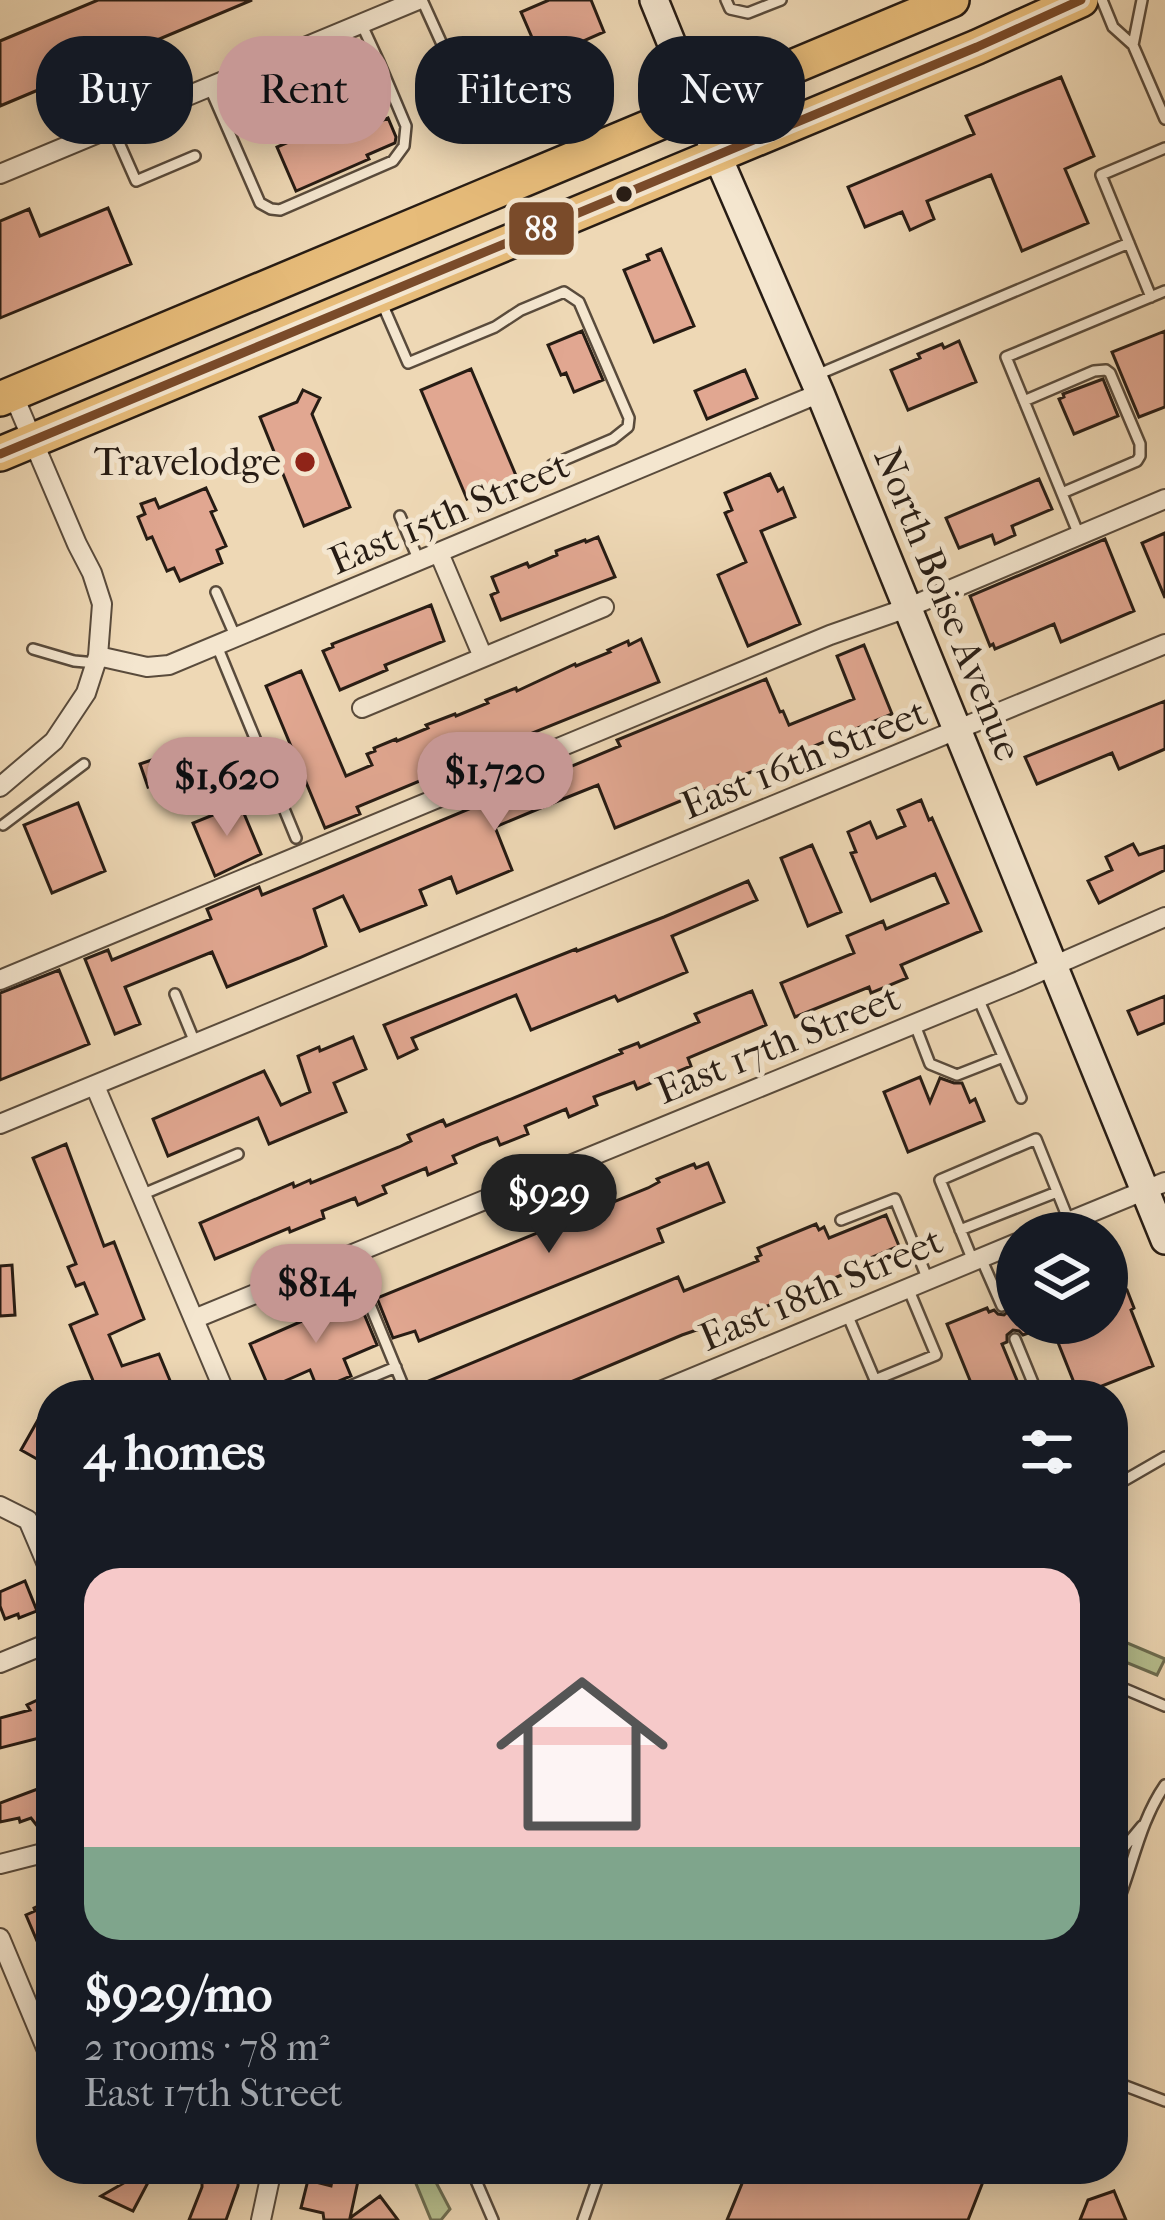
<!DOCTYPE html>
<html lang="en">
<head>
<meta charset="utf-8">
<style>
	body { margin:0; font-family:"IM FELL French Canon",serif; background:#242831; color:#f1f3f6; height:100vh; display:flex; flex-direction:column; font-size:45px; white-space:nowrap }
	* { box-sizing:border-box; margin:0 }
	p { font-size:39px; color:#9ea1a6 }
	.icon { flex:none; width:66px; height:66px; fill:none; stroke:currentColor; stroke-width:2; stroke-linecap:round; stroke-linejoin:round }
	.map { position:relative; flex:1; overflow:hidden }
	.drawer { position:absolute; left:36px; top:1380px; width:1092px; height:804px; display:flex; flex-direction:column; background:#171b24; border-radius:48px; box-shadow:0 6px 30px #0003 }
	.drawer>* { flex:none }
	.hud { position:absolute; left:36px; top:36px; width:1095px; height:108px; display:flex; gap:24px }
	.controls { position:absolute; left:996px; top:1212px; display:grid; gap:24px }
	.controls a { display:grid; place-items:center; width:132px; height:132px; border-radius:50%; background:#171b24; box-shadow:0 6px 30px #0003; font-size:60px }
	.price { position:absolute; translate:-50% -102px; padding:0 27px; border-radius:42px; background:#c59692; color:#111; font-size:39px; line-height:78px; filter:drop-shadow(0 3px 6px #0008) }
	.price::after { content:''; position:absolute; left:50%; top:72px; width:36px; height:27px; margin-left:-18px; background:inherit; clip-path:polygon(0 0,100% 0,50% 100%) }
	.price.current { background:#222; color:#fff }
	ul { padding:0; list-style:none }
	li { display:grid; align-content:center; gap:24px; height:636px; padding:0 48px }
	li span { display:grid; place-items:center; height:372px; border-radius:36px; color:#555 }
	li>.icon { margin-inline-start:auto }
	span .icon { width:216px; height:216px; fill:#fffc; stroke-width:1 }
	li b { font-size:51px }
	h2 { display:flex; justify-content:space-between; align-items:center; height:144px; padding:0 48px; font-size:51px }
	.pill { padding:0 42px; border-radius:48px; background:#171b24; box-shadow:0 6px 30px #0003; font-size:42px; line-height:108px }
	.pill.current { background:#c59692; color:#111 }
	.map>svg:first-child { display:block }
</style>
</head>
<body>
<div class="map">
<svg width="1165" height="2220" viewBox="0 0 1165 2220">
	<rect width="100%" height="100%" fill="#eed8b5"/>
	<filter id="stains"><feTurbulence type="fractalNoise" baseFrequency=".00167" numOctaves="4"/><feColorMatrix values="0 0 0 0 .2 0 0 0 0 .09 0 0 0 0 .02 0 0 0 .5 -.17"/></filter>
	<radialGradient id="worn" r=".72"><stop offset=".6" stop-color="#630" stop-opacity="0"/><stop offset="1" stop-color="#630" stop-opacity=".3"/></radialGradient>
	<path fill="#b7bf8e" stroke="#6f6e51" stroke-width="3" d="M1113 1623 1125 1628 1120 1640 1165 1659 1157 1675 1113 1657Z
		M410 2169H429L450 2209 441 2220H431Z"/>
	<path fill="#e1a791" stroke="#271c14" stroke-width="3" d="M98 0H252L0 106V41Z
		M549 0H591L604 32 581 42 593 69 565 81 549 44 537 49 521 12Z
		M1061 77 1094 156 1065 169 1088 223 1022 251 991 175 927 201 934 219 910 230 902 212 865 227 848 187 974 134 966 116Z
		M351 115 357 131 388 118 396 137 395 143 367 155 369 159 296 191 277 147Z
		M108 208 131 264 0 318V221L29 209 40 236Z
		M661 249 694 326 654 342 624 270 649 260 647 255Z
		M582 331 603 380 574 392 566 373 561 375 548 345Z
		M1165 331V407L1139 417 1112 352Z
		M959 341 976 382 908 410 891 370 920 358 918 354 942 344 944 348Z
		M471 369 517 478 467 499 421 390Z
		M745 370 757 398 707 419 695 391Z
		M1103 379 1118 416 1074 434 1059 399 1064 397 1063 394Z
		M303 390 320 398 312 414 350 507 304 526 260 417 297 402Z
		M770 474 778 491 783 488 795 517 761 531 800 624 748 646 718 575 746 562 725 513 732 510 725 493Z
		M1039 479 1052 509 1012 526 1015 535 995 544 992 535 959 548 946 518Z
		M206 488 216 510 211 512 226 546 217 550 222 563 180 581 174 568 167 571 152 537 147 539 138 517 145 514 141 504 155 499 159 508Z
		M1165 533V598L1142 543Z
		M598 537 615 577 501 620 491 595 498 592 492 577 527 563 529 567 557 555 556 551 585 540 586 542Z
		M1105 539 1134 611 1061 642 1054 624 995 649 993 644 990 646 970 596Z
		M431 605 444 641 385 665 387 670 340 690 323 651 333 647 332 644Z
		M641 639 659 682 426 776 427 778 357 807 360 814 325 828 266 686 301 671 346 776 372 765 367 754 375 751 374 748 396 739 397 741 428 728 426 725 455 714 456 716 488 703 486 700 516 688 517 691 575 664 576 666 610 652 608 650 628 641 629 645Z
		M864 645 892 714 615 828 598 785 543 807 495 827 512 870 457 893 451 877 420 890 426 905 360 931 343 896 314 909 326 946 299 958 227 987 212 952 125 987 140 1024 115 1034 85 959 108 950 112 960 211 919 207 909 259 887 262 895 318 872 620 746 617 740 766 679 780 712 783 711 789 725 854 699 837 656Z
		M1165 701V749L1119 769 1112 753 1037 784 1025 757Z
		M205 742 213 765 148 787 140 764Z
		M921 800 929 820 932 818 981 931 901 965 907 978 871 993 869 987 795 1017 781 983 854 953 847 936 883 921 886 929 948 903 935 874 871 901 851 853 856 852 848 832 870 822 877 838 905 826 898 810Z
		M78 803 105 871 52 893 24 825Z
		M240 804 261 854 215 876 193 823Z
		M1133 844 1139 855 1165 846V870L1099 903 1088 881 1112 870 1106 857Z
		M812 845 841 912 808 926 781 858Z
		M748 881 757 900 672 936 687 972 618 1001 615 996 531 1030 516 995 412 1038 417 1049 398 1058 384 1025 576 949 577 951 664 917Z
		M59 970 89 1044 0 1080V993Z
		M752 991 766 1025 688 1058 691 1066 637 1089 634 1082 594 1097 597 1105 569 1117 566 1109 525 1126 528 1134 500 1145 497 1138 481 1144 453 1156 456 1163 428 1175 426 1168 383 1186 386 1193 358 1205 355 1198 322 1211 324 1218 290 1232 289 1228 215 1259 200 1223 293 1183 294 1187 310 1180 311 1183 399 1147 411 1141 408 1135 443 1120 446 1126 622 1053 620 1050 638 1043 640 1047 699 1022 695 1014Z
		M1165 996V1023L1138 1034 1128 1011Z
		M353 1037 366 1069 334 1083 346 1112 269 1144 258 1118 168 1156 153 1119 264 1071 281 1105 310 1092 298 1056 319 1047 320 1051Z
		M920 1077 930 1102 940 1078 954 1083H962L970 1102 975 1099 984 1121 908 1152 884 1092Z
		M66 1144 104 1246 114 1242 144 1319 109 1335 122 1366 159 1354 176 1395H99L70 1325 97 1314 84 1283 76 1286 68 1267 76 1264 33 1158Z
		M708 1163 724 1202 658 1229 663 1242 419 1341 415 1331 393 1338 377 1298 648 1188 659 1182 657 1179 694 1164 696 1168Z
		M886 1215 899 1246 842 1270 844 1274 809 1289 718 1326 717 1323 682 1335 540 1395H431L426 1382 678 1277 684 1291 758 1261 756 1257 761 1255 758 1248 816 1224 819 1230 824 1227 829 1238Z
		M1108 1254 1123 1291 1127 1290 1134 1308 1131 1310 1153 1366 1079 1395 1051 1325 1023 1335 1019 1331 1013 1330 1007 1335V1342L1002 1344 1023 1395H976L947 1324 987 1308 989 1312 994 1310 998 1314 1004 1315 1010 1310V1303L1017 1300V1323H1107Z
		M12 1265 15 1315 0 1316V1266Z
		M357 1297 377 1345 344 1359 351 1376 318 1390 310 1370 269 1388 250 1344Z
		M51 1397V1443L46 1452 42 1450 37 1459 21 1450Z
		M25 1581 37 1611 19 1618 18 1614 5 1619 0 1606V1592Z
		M44 1697 51 1712V1735L0 1748V1718L30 1710 27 1705Z
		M51 1784V1822L38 1827 31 1818 20 1822 19 1818 0 1822V1803Z
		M51 1900V1974L26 1915 35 1911 34 1908Z
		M89 2169H140L152 2175 133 2211 101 2196 122 2184Z
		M202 2169H239L238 2186 226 2220H189L202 2187Z
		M748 2169H988L968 2220H727Z
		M333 2176 358 2181 350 2218 380 2196 398 2220H324L323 2213 301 2208 308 2180 331 2186Z
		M1114 2191 1126 2220H1080L1088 2200Z"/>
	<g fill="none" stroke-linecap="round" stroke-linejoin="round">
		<defs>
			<path id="lane" d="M422 0 441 42
				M726 0 730 9 748 13 781 0
				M1102 0 1113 27 1133 45 1165 119
				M1133 45 1142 0
				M209 86 260 203 271 209 280 210 393 161 404 146 406 126 379 62
				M227 125 379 62 361 23
				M113 129 136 181 195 156
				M1151 297 1101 175 1165 148
				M381 301 408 363 495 327 521 310 564 292 579 302 629 418 628 427 613 439 552 465
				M819 374 1129 243
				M1024 401 1094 371 1106 370 1110 373 1140 444V456L1137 461 1062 493
				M400 516 419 561
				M1079 535 1006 357 1165 291
				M216 592 236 638
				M217 646 296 838
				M33 649 74 661 96 663
				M3 825 84 764
				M175 994 196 1045
				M978 998 1021 1098
				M915 1025 930 1064 957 1075 1003 1057
				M141 1195 238 1154
				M841 1220 895 1199 928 1280
				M960 1230 1057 1192
				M350 1256 407 1395
				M981 1258 1002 1306
				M973 1261 940 1180 1036 1139 1069 1221
				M847 1314 875 1380 936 1355 908 1288
				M1015 1339 1038 1395
				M329 1395 396 1367
				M1113 1487 1165 1457
				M1113 1684 1165 1706
				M1113 1861 1142 1826
				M1113 1914C1132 1872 1138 1824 1165 1785
				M1113 2076 1123 2085 1165 2101
				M471 2169 493 2220
				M583 2220 601 2169"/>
			<path id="street" d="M0 174 418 0
				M439 553 483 657
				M98 656 147 667 169 665 820 393
				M362 708 604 607
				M0 787 54 741 86 693 98 656 102 604 92 573 77 544 13 394
				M0 980 830 635 907 608 1165 499
				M95 1086 226 1395
				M0 1124 1165 644
				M1041 1233 1165 1182
				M194 1319 1019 981 1165 917
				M651 1395 1017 1243
				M0 1506 28 1520 51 1574
				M0 1663 51 1642
				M0 1864 51 1851
				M0 1938 51 2060
				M261 2220 272 2169"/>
			<path id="secondary" d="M654 0 717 155 820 393 1165 1240"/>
			<path id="highway" d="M0 399 952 0
				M0 454 977 47 1081 0"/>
		</defs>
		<use href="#lane" stroke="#594b3c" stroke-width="14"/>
		<use href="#street" stroke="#594b3c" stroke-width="22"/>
		<use href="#secondary" stroke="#271c14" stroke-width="32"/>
		<use href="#highway" stroke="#271c14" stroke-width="38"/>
		<use href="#lane" stroke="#f4e6cf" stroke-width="9"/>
		<use href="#street" stroke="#f4e6cf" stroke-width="18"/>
		<use href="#secondary" stroke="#f4e6cf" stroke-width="27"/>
		<use href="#highway" stroke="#e7bc7a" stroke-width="33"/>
		<defs>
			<path id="bus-1" d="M0 454 977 47 1081 0"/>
		</defs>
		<use href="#bus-1" stroke="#f4e6cf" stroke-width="18"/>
		<use href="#bus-1" stroke="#7a4b2a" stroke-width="9"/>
	</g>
	<circle fill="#271c14" stroke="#f4e6cf" stroke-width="4.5" cx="624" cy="194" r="10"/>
	<circle fill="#8f2418" stroke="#f4e6cf" stroke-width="4.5" cx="305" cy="462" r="12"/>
	<g text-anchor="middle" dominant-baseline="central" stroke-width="10" stroke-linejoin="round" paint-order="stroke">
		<g font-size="39" fill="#271c14" stroke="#f4e6cf" text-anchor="end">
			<text x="281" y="462">Travelodge</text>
		</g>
		<g font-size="39" fill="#271c14" stroke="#f4e6cf">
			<text transform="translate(449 513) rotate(-23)">East 15th Street</text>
			<text transform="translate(948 604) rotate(68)">North Boise Avenue</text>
			<text transform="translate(804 759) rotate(-22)">East 16th Street</text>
			<text transform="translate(778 1044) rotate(-22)">East 17th Street</text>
			<text transform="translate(821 1289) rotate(-23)">East 18th Street</text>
		</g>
	</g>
	<rect stroke="#f4e6cf" stroke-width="4.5" x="507" y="200" width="69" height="57" rx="12" fill="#7a4b2a"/>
	<g font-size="33" text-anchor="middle" font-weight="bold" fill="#fff">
		<text x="541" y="240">88</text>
	</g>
	<rect width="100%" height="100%" filter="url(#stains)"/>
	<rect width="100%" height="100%" fill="url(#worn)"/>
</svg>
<div class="controls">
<a><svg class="icon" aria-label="layers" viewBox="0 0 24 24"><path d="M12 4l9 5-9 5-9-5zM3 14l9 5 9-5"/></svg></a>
</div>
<b class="price" style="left:495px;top:834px">$1,720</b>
<b class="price" style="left:227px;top:839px">$1,620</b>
<b class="price current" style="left:549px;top:1256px">$929</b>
<b class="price" style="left:316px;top:1346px">$814</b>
<div class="hud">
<a class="pill">Buy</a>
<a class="pill current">Rent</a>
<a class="pill">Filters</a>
<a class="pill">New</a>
</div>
<section class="drawer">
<h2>4 homes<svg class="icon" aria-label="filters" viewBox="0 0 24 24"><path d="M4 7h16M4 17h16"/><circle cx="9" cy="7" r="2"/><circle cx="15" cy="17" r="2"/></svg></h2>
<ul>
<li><span style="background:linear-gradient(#f6c9c9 75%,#7fa58c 0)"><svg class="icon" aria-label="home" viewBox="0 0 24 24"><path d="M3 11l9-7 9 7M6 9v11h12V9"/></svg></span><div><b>$929/mo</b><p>2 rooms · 78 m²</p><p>East 17th Street</p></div></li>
</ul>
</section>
</div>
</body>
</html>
